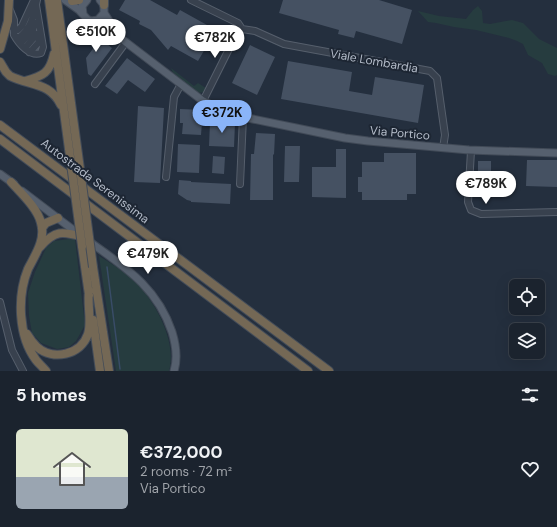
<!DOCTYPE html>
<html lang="en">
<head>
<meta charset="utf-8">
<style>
	body { margin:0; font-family:"DM Sans",sans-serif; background:#242b36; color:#f1f3f6; height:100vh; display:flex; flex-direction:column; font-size:15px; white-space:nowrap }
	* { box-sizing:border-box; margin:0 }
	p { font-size:13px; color:#a0a4aa }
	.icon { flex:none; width:22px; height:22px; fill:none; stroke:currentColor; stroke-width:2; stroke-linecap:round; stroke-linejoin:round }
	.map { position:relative; height:371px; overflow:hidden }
	.drawer { display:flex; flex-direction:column; background:#1b232e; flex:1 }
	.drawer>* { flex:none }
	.tools { position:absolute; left:509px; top:279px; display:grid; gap:8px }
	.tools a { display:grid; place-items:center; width:36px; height:36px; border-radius:6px; background:#1b232e; box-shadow:0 4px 16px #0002,0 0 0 1px #39404a; font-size:20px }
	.price { position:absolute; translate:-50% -34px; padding:0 9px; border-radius:14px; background:#fff; color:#222; font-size:13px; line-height:26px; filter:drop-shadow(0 1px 2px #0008) }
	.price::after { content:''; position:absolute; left:50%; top:24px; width:12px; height:9px; margin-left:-6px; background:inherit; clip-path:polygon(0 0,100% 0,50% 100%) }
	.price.on { background:#8ab4f8; color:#111 }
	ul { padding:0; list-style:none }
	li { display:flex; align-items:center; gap:12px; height:100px; padding:0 16px }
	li+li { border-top:1px solid #39404a }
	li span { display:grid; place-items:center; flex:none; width:112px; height:80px; border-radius:6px; color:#555 }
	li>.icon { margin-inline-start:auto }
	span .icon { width:48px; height:48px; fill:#fffc; stroke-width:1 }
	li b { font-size:17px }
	h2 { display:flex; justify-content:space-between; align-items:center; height:48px; padding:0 16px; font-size:17px }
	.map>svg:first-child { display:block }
</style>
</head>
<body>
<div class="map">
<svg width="557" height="371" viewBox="0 0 557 371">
	<rect width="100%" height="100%" fill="#242f3e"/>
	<path fill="#263c3f" d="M478 6 482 11 483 23 490 24 512 20 523 23 539 39 557 48V75L555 76 548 74 542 63 528 55 523 44 517 41 509 38 476 30 454 27 436 23 428 22 418 11 439 16 466 19 473 10Z
		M171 68 194 86 198 83 206 88 204 92 198 93 173 73Z
		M69 239H75L85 325 76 341 69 347 57 349 41 343 32 333 29 316 28 293 35 272 46 248 54 241Z
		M99 256C110 263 121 269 131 277 153 297 178 341 169 371H116Z"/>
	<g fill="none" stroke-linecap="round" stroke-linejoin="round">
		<path stroke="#394c67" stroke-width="1.5" d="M107 267 120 369"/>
	</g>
	<path fill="#455162" d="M125 0H150L177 15 180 10 216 30 198 61 171 46 168 50 151 30 139 24 140 21 119 10Z
		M283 0H379L412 10 402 44 356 31 354 38 338 34 339 30 279 13Z
		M91 31 112 48 91 76 88 74 86 58 95 46 85 39Z
		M250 45 275 57 257 95 232 83Z
		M127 58 155 79 145 92 128 80 117 94 105 86Z
		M288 61 352 72 349 91 372 95 375 77 424 85 418 123 281 99Z
		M138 106 164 108 160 183 134 182Z
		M180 109 203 110 201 135 182 134 183 123H180Z
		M210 122 235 123 234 147 209 146Z
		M256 133 275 134 274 155 273 154V200H250L251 154H254Z
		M178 144 200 145 199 173 177 172Z
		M285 146H300L299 182H284Z
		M336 149H346V198L312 197V167H336Z
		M384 153H416V194H407V200H362V192H358V177H362V162H384Z
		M213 156 225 157 224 174 212 173Z
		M527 160H557V187L526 186Z
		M478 161H491V186H478Z
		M179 180 191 181V182L231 184 230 204 191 202V201L187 200 178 194Z"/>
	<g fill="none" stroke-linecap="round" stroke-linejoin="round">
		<defs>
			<path id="minor" d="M191 0 238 23 242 29 255 31 284 44 430 71 437 78 445 135 443 148
				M10 10 14 20V35L18 38C31 30 34 14 37 0
				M13 28 18 30 22 26 34 0
				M14 35C19 44 30 57 41 53L43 47 36 5
				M20 43 22 42 33 30 35 23
				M24 47H26L37 34
				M29 52 31 51 39 42 38 36
				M95 84 126 42
				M203 101 237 33 242 29
				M469 150 471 151 468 202 471 210 481 214 557 212
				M166 177 174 97 181 84
				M240 184 243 117
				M0 302 12 350 23 371"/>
			<path id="major" d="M65 0 79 10 87 19 123 40 203 101 222 110 243 117 345 138 368 141 469 150 557 153
				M104 13 118 35
				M83 14 82 6 87 0
				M91 21 98 20 104 13V5L100 0
				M0 174 14 184
				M22 191C42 206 62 222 83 237 121 265 156 284 172 332 176 345 178 358 174 371"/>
			<path id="highway" d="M49 0 71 164
				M57 0 80 169
				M104 0V5
				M72 1 79 0
				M0 49 8 21 9 0
				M0 62 6 72 10 76C30 86 50 82 61 105
				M25 81C43 76 50 73 54 54
				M0 125 329 371
				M0 139 308 371
				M11 182C21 193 38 209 41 223 46 240 35 255 28 269 17 296 18 336 36 360 39 364 43 367 46 371
				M42 228 46 223 58 218
				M82 246 89 295
				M40 247C55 230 62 231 83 237
				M93 267 109 371
				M93 320 100 371
				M27 334C30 339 33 343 37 347 53 361 81 355 88 334 92 322 87 304 89 291"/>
		</defs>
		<use href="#minor" stroke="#565f6c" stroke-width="8"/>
		<use href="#major" stroke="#414a57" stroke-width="9"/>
		<use href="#highway" stroke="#434c59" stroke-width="10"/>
		<use href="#minor" stroke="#38414e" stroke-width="6"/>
		<use href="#major" stroke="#56606e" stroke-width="7"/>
		<use href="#highway" stroke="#746855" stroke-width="8"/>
		<defs>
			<path id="highway-bridge" d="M71 164 82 246
				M80 169 93 267"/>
		</defs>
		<use href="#highway-bridge" stroke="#434c59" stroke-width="10" stroke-linecap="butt"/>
		<use href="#highway-bridge" stroke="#746855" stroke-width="8"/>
	</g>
	<g text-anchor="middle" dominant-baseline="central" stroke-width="4" stroke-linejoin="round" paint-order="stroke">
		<g font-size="12" fill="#b4bcc9" stroke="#1d2633">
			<text transform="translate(374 61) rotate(10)">Viale Lombardia</text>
			<text transform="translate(400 133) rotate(5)">Via Portico</text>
			<text transform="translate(95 181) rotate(37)">Autostrada Serenissima</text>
		</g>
	</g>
</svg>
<div class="tools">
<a><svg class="icon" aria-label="locate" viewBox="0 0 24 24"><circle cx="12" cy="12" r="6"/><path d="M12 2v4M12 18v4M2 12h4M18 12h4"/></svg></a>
<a><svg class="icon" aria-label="layers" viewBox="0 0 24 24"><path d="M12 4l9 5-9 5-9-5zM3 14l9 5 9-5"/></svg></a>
</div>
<b class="price" style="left:96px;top:53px">€510K</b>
<b class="price" style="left:215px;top:59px">€782K</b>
<b class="price on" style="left:222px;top:134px">€372K</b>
<b class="price" style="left:486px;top:205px">€789K</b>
<b class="price" style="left:148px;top:275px">€479K</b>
</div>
<section class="drawer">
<h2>5 homes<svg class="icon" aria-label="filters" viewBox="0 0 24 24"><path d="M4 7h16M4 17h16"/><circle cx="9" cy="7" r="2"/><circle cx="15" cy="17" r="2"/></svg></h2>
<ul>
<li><span style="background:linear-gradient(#dfe7d0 60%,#9aa5b1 0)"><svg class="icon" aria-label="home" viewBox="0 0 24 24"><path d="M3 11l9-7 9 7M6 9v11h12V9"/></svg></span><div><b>€372,000</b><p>2 rooms · 72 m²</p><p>Via Portico</p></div><svg class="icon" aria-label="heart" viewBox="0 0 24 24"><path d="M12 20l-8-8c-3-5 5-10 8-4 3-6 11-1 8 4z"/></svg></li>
</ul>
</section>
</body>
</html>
